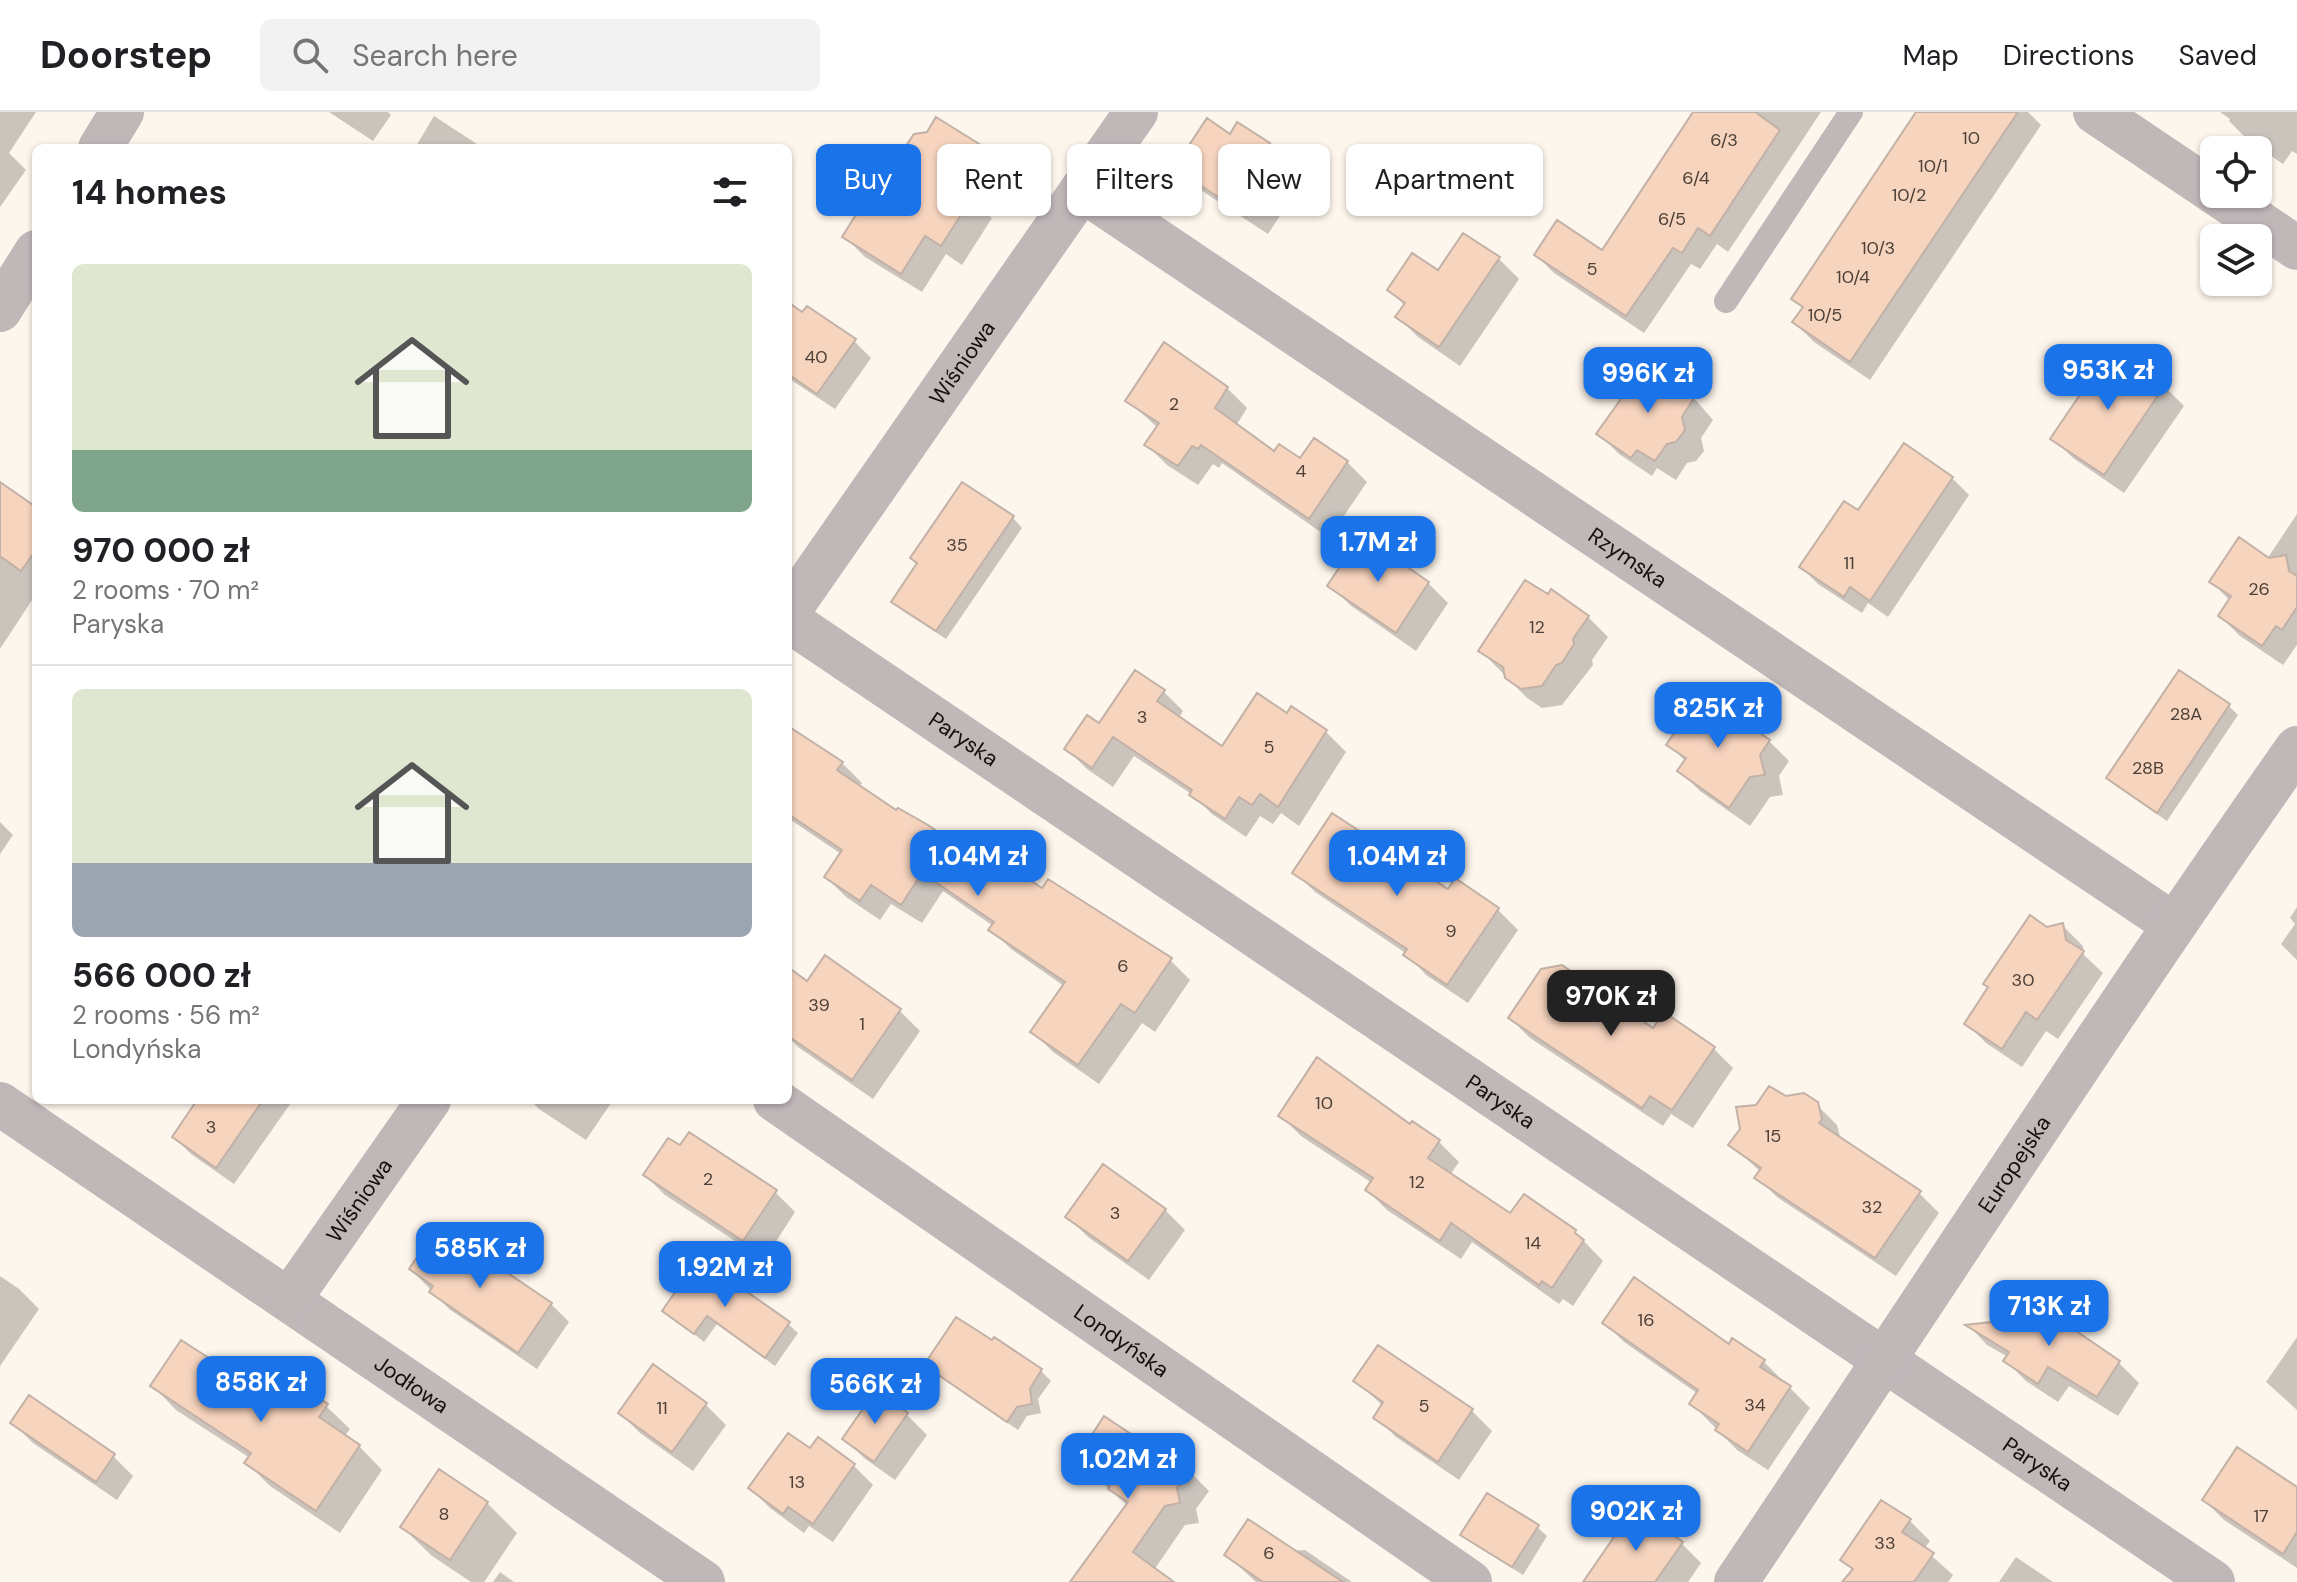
<!DOCTYPE html>
<html lang="en">
<head>
<meta charset="utf-8">
<style>
	body { margin:0; font-family:"DM Sans",sans-serif; background:#f2f2f2; color:#202124; height:100vh; display:flex; flex-direction:column; font-size:30px; white-space:nowrap }
	* { box-sizing:border-box; margin:0 }
	p { font-size:26px; color:#757577 }
	.icon { flex:none; width:44px; height:44px; fill:none; stroke:currentColor; stroke-width:2; stroke-linecap:round; stroke-linejoin:round }
	.map { position:relative; flex:1; overflow:hidden }
	.drawer { position:absolute; left:32px; top:32px; width:760px; height:960px; display:flex; flex-direction:column; background:#fff; border-radius:12px; box-shadow:0 2px 6px #0004 }
	.drawer>* { flex:none }
	.guide { position:absolute; left:816px; top:32px; width:760px; height:72px; display:flex; gap:16px }
	.controls { position:absolute; left:2200px; top:24px; display:grid; gap:16px }
	.controls a { display:grid; place-items:center; width:72px; height:72px; border-radius:12px; background:#fff; box-shadow:0 2px 6px #0004; font-size:40px }
	.price { position:absolute; translate:-50% -68px; padding:0 18px; border-radius:16px; background:#1a73e8; color:#fff; font-size:26px; line-height:52px; filter:drop-shadow(0 2px 4px #0008) }
	.price::after { content:''; position:absolute; left:50%; top:48px; width:24px; height:18px; margin-left:-12px; background:inherit; clip-path:polygon(0 0,100% 0,50% 100%) }
	.price.active { background:#222; color:#fff }
	ul { padding:0; list-style:none }
	li { display:grid; align-content:center; gap:16px; height:424px; padding:0 40px }
	li+li { border-top:2px solid #e0e0e0 }
	li span { display:grid; place-items:center; height:248px; border-radius:12px; color:#555 }
	li>.icon { margin-inline-start:auto }
	span .icon { width:144px; height:144px; fill:#fffc; stroke-width:1 }
	li b { font-size:34px }
	h2 { display:flex; justify-content:space-between; align-items:center; height:96px; padding:0 40px; font-size:34px }
	.pill { padding:0 28px; border-radius:12px; background:#fff; box-shadow:0 2px 6px #0004; font-size:28px; line-height:72px }
	.pill.active { background:#1a73e8; color:#fff }
	header { display:flex; align-items:center; gap:48px; box-sizing:border-box; height:112px; padding:0 40px; background:#fff; border-bottom:2px solid #e0e0e0 }
	header strong { font-size:38px }
	nav { display:flex; gap:44px; margin-inline-start:auto; font-size:28px }
	.search { width:560px; height:72px; background:#f2f2f2; display:flex; align-items:center; gap:20px; box-sizing:border-box; padding:0 28px; border-radius:12px; color:#757577; font-size:30px }
	.map>svg:first-child { display:block }
</style>
</head>
<body>
<header>
<strong>Doorstep</strong>
<div class="search"><svg class="icon" aria-label="search" viewBox="0 0 24 24"><circle cx="10" cy="10" r="6"/><path d="M15 15l6 6"/></svg>Search here</div>
<nav><a>Map</a><a>Directions</a><a>Saved</a></nav>
</header>
<div class="map">
<svg width="2297" height="1470" viewBox="0 0 2297 1470">
	<rect width="100%" height="100%" fill="#fdf6ed"/>
	<path fill="#0003" d="M0 0H36L9 41 26 58 0 95Z
		M329 0H388L391 3 373 29Z
		M1696 0H1821L1728 140 1717 132 1700 157 1691 152 1644 221 1554 161 1536 143 1602 141Z
		M1919 0H2028L2041 13 1870 268 1814 230 1794 210 1804 197 1794 187Z
		M2220 0H2297V42L2292 39 2283 52 2249 29 2229 9 2230 7Z
		M434 4 483 36H415Z
		M1238 12 1269 33 1289 53 1274 75 1289 90 1268 122 1196 75 1176 55 1230 24Z
		M928 22 991 41 1011 61 985 100 992 106 962 153 946 142 922 180 865 145 845 125 881 96Z
		M1499 147 1519 167 1460 254 1418 225 1398 205 1405 194 1390 178Z
		M788 193 854 229 871 246 835 297 788 266Z
		M1659 265 1682 272 1713 308 1701 326 1704 339 1696 349 1687 351 1676 368 1657 356 1652 364 1619 342 1599 322Z
		M2164 274 2184 294 2124 381 2073 346 2053 326Z
		M1227 276 1247 296 1236 314 1275 342 1301 349 1347 350 1367 370 1329 426 1222 351 1219 356 1213 352 1198 373 1167 353 1147 333 1158 316 1127 288Z
		M1952 366 1969 383 1888 505 1868 491 1862 501 1818 472 1801 455 1859 401Z
		M0 393 36 398V482L0 537Z
		M2297 402V533L2283 553 2240 524 2220 504 2230 489 2212 470 2267 447Z
		M1013 406 1022 416 946 527 903 499 894 489Z
		M1428 471 1448 491 1416 539 1350 493 1330 473Z
		M1588 505 1608 525 1592 548 1593 553 1562 593 1542 596 1527 586 1480 538Z
		M2180 561 2229 594 2238 603 2167 709 2118 675 2109 666Z
		M1163 579 1183 599 1179 606 1223 637 1287 604 1326 620 1346 640 1299 714 1281 701 1273 712 1260 704 1246 725 1212 702 1193 683 1134 644 1113 675 1087 657 1067 637 1099 614Z
		M788 615 842 651 862 671 859 675 991 759 1043 779 1170 848 1190 868 1155 920 1142 911 1099 972 1053 940 1033 920 1064 874 1011 837 991 817 993 814 943 779 922 811 891 792 880 808 846 785 826 765 841 742 788 706Z
		M1769 629 1789 649 1779 664 1783 683 1770 685 1750 714 1700 679 1680 659 1686 650 1669 633Z
		M0 710 13 723 0 742Z
		M1295 760 1449 780 1498 798 1518 818 1468 891 1426 863 1407 842 1315 780Z
		M2297 795V848L2281 832 2295 812 2290 806Z
		M2063 814 2083 834 2084 843 2103 861 2058 927 2046 919 2022 955 1986 931 1966 911 2047 817Z
		M825 846 900 899 920 919 873 987 798 935 788 925V900Z
		M1510 906 1654 919 1713 936 1733 956 1693 1016 1671 1002 1663 1014 1530 926Z
		M1786 986 1816 992 1837 1013 1841 1028 1919 1081 1939 1101 1896 1164 1777 1085 1757 1065 1761 1060 1731 1033Z
		M200 988H293L234 1072 191 1042 174 1025Z
		M530 988H613L586 1028 539 997Z
		M1281 1004 1410 1015 1439 1030 1459 1050 1450 1063 1511 1104 1575 1120 1603 1149 1573 1194 1563 1187 1559 1192 1472 1130 1461 1147 1387 1098 1367 1078 1372 1071 1301 1024Z
		M645 1063 775 1080 795 1100 764 1148 665 1083Z
		M1165 1098 1185 1118 1149 1168 1088 1125 1068 1105Z
		M411 1157 551 1192 569 1210 537 1257 449 1197Z
		M0 1164 19 1177 39 1197 0 1254Z
		M2026 1186 2119 1251 2139 1271 2118 1304 2069 1274 2058 1290 2026 1269 2006 1249 2008 1245 1987 1233 1969 1214 2010 1210Z
		M665 1199 788 1212 798 1221 775 1254 717 1212 704 1230Z
		M1604 1210 1729 1234 1733 1229 1764 1250 1810 1296 1768 1358 1737 1338 1691 1291 1698 1282 1624 1230Z
		M2297 1225V1298L2266 1270Z
		M995 1227 1041 1259 1051 1269 1038 1287 1041 1301 1027 1304 1018 1318 936 1262 927 1253 993 1230Z
		M1378 1236 1472 1299 1492 1319 1459 1368 1396 1325 1376 1305 1383 1294 1356 1269Z
		M153 1274 283 1297 326 1294 350 1317 344 1325 359 1334 382 1358 340 1421 270 1374 247 1351 250 1346 176 1298Z
		M877 1281 907 1303 927 1323 895 1368 864 1346 844 1326Z
		M706 1293 726 1313 693 1359 640 1321 620 1301Z
		M13 1311 113 1344 133 1364 117 1388 33 1331Z
		M811 1339 853 1353 873 1373 833 1430 809 1414 804 1421 770 1396 750 1376Z
		M1078 1349 1189 1359 1209 1379 1196 1397 1199 1411 1185 1413 1154 1458 1165 1470H1073L1128 1394Z
		M440 1359 487 1391 517 1421 484 1470H471L432 1444 402 1415Z
		M2297 1377V1456L2224 1408 2204 1388Z
		M1910 1409 1930 1429 1924 1437 1953 1463 1948 1470H1859L1854 1459 1843 1448Z
		M1537 1415 1547 1424 1523 1463 1473 1432 1463 1422Z
		M1681 1431 1701 1451 1688 1470H1589Z
		M1305 1438 1352 1470H1256L1227 1443Z
		M2016 1445 2053 1470H1999Z
		M500 1460 514 1470H493Z"/>
	<path fill="#f7d4be" stroke="#c2b1a6" stroke-width="2" d="M1693 0H1755L1780 18 1710 124 1698 116 1682 141 1673 136 1626 204 1534 143 1557 108 1602 138Z
		M1916 0H2018L1850 250 1792 210 1803 195 1791 187Z
		M936 5 992 40 966 80 973 84 941 134 925 124 901 162 842 125 867 85 880 93 908 50 904 37 914 22 927 20Z
		M1207 6 1230 22 1237 10 1270 31 1253 57 1271 69 1247 104 1174 56Z
		M1463 121 1500 145 1439 235 1395 205 1405 191 1387 178 1412 141 1438 158Z
		M788 190 802 200 807 194 856 227 817 282 788 262Z
		M1164 230 1228 275 1215 296 1274 339 1279 332 1300 346 1314 326 1348 349 1309 407 1201 333 1198 337 1192 334 1178 354 1144 333 1159 311 1125 289Z
		M2111 237 2165 273 2104 363 2050 327Z
		M1645 253 1659 262 1668 260 1683 271 1685 280 1694 286 1682 305 1685 318 1676 330 1667 332 1655 349 1637 338 1631 346 1596 322Z
		M1904 331 1953 365 1870 489 1850 475 1844 485 1799 455 1844 389 1858 398Z
		M0 370 36 395V438L21 459 0 444Z
		M962 370 1014 404 936 519 891 490 917 451 910 446Z
		M1361 423 1429 470 1396 521 1327 474Z
		M2239 425 2269 446 2286 443 2289 459 2297 464V495L2282 518 2276 514 2262 534 2218 504 2231 484 2209 470Z
		M1525 468 1548 482 1551 477 1589 504 1573 527 1574 532 1562 551 1556 553 1542 574 1521 577 1505 566 1503 555 1478 539Z
		M1135 558 1165 578 1157 589 1222 634 1257 581 1287 601 1291 594 1327 618 1278 695 1260 682 1252 693 1239 685 1225 707 1189 683 1192 678 1113 625 1092 656 1064 637 1087 603 1099 611Z
		M2179 558 2230 592 2157 701 2106 666Z
		M1702 580 1770 628 1760 643 1765 663 1750 665 1729 696 1677 659 1686 646 1666 633Z
		M788 614 843 650 837 658 896 698 898 696 928 713 990 756 997 746 1042 776 1048 767 1172 846 1135 901 1121 892 1078 953 1030 920 1065 870 988 818 994 810 922 761 901 793 871 773 860 789 824 765 842 738 788 702Z
		M1332 701 1448 777 1455 766 1499 796 1447 873 1403 843 1407 837 1292 761Z
		M2030 803 2047 815 2063 811 2066 828 2084 839 2037 908 2026 900 2002 937 1964 912 1988 875 1983 872Z
		M825 843 901 897 852 968 788 924V855L807 869Z
		M1562 853 1653 916 1664 900 1715 935 1672 998 1650 984 1642 996 1508 906 1541 857Z
		M1317 945 1410 1012 1412 1009 1440 1028 1428 1046 1510 1101 1524 1082 1576 1118 1575 1121 1584 1128 1552 1176 1542 1169 1539 1173 1451 1111 1440 1129 1365 1078 1373 1066 1278 1004Z
		M1769 974 1786 984 1804 981 1818 990 1822 1007 1819 1011 1921 1079 1875 1146 1754 1066 1761 1056 1728 1033 1740 1017 1736 995 1756 993Z
		M197 988H263L216 1056 172 1025Z
		M689 1020 777 1078 743 1129 643 1063 668 1026 680 1033Z
		M1103 1052 1166 1097 1128 1149 1065 1105Z
		M438 1114 552 1191 518 1241 429 1180 433 1174 409 1157Z
		M699 1146 790 1210 765 1246 707 1204 694 1222 662 1199Z
		M1634 1165 1729 1232 1732 1226 1765 1248 1760 1255 1791 1274 1748 1340 1715 1318 1719 1312 1689 1292 1698 1278 1602 1211Z
		M2025 1184 2120 1249 2097 1285 2048 1255 2038 1272 2003 1249 2009 1240 1965 1213 2009 1208Z
		M956 1205 992 1228 994 1225 1042 1257 1030 1277 1032 1292 1017 1295 1007 1310 924 1253Z
		M181 1228 283 1294 298 1272 328 1292 319 1305 360 1333 316 1399 244 1351 251 1341 150 1274Z
		M1378 1233 1473 1297 1438 1350 1373 1306 1383 1290 1353 1269Z
		M653 1252 707 1291 672 1340 618 1301Z
		M876 1278 908 1301 874 1350 842 1327Z
		M29 1283 115 1342 96 1370 10 1311Z
		M1104 1304 1140 1328 1142 1325 1190 1358 1177 1376 1180 1391 1165 1394 1133 1440 1174 1470H1070L1128 1390 1108 1377 1110 1373 1075 1349Z
		M788 1321 810 1336 818 1325 855 1352 813 1412 788 1395 783 1402 748 1376Z
		M2237 1335 2297 1375V1420L2283 1442 2202 1388Z
		M439 1357 488 1390 450 1448 400 1415Z
		M1487 1381 1539 1413 1512 1455 1460 1423Z
		M1881 1388 1911 1407 1902 1420 1934 1441 1914 1470H1842L1853 1457 1840 1448Z
		M1634 1396 1683 1430 1655 1470H1583Z
		M1248 1407 1343 1470H1263L1224 1443Z"/>
	<g fill="none" stroke-linecap="round" stroke-linejoin="round">
		<path stroke="#c0b7b9" stroke-width="24" d="M1726 189 1851 0"/>
		<g stroke="#c0b7b9" stroke-width="44">
			<path d="M2095 0 2214 80"/>
			<path id="s1" d="M1082 78 2173 812"/>
			<path d="M2217 82 2297 136"/>
			<path id="s2" d="M788 500 1136 0"/>
			<path id="s3" d="M788 508 2213 1470"/>
			<path id="s4" d="M775 988 1470 1470"/>
			<path id="s5" d="M0 992 703 1470"/>
			<path id="s6" d="M289 1188 429 988"/>
			<path id="s7" d="M1736 1470C1923 1192 2104 910 2297 636"/>
		</g>
		<path stroke="#c0b7b9" stroke-width="44" d="M100 36 122 0
			M0 198 36 140"/>
	</g>
	<g text-anchor="middle" dominant-baseline="central" stroke-width="6" stroke-linejoin="round" paint-order="stroke">
		<g font-size="18" fill="#4d4138">
			<text x="1971" y="26">10</text>
			<text x="1724" y="28">6/3</text>
			<text x="1933" y="54">10/1</text>
			<text x="1696" y="66">6/4</text>
			<text x="1909" y="83">10/2</text>
			<text x="1672" y="107">6/5</text>
			<text x="1878" y="136">10/3</text>
			<text x="1592" y="157">5</text>
			<text x="1853" y="165">10/4</text>
			<text x="1825" y="203">10/5</text>
			<text x="816" y="245">40</text>
			<text x="1174" y="292">2</text>
			<text x="1301" y="359">4</text>
			<text x="957" y="433">35</text>
			<text x="1849" y="451">11</text>
			<text x="2259" y="477">26</text>
			<text x="1537" y="515">12</text>
			<text x="2186" y="602">28A</text>
			<text x="1142" y="605">3</text>
			<text x="1269" y="635">5</text>
			<text x="2148" y="656">28B</text>
			<text x="1451" y="819">9</text>
			<text x="1123" y="854">6</text>
			<text x="2023" y="868">30</text>
			<text x="819" y="893">39</text>
			<text x="862" y="912">1</text>
			<text x="1324" y="991">10</text>
			<text x="211" y="1015">3</text>
			<text x="1773" y="1024">15</text>
			<text x="708" y="1067">2</text>
			<text x="1417" y="1070">12</text>
			<text x="1872" y="1095">32</text>
			<text x="1115" y="1101">3</text>
			<text x="1533" y="1131">14</text>
			<text x="1646" y="1208">16</text>
			<text x="1755" y="1293">34</text>
			<text x="1424" y="1294">5</text>
			<text x="662" y="1296">11</text>
			<text x="797" y="1370">13</text>
			<text x="444" y="1402">8</text>
			<text x="2261" y="1404">17</text>
			<text x="1885" y="1431">33</text>
			<text x="1269" y="1441">6</text>
		</g>
		<g font-size="22" fill="#14100b" stroke="#fff">
			<text stroke="none"><textPath href="#s2" startOffset="304">Wiśniowa</textPath></text>
			<text stroke="none"><textPath href="#s1" startOffset="658">Rzymska</textPath></text>
			<text stroke="none"><textPath href="#s3" startOffset="212">Paryska</textPath></text>
			<text stroke="none"><textPath href="#s3" startOffset="860">Paryska</textPath></text>
			<text stroke="none"><textPath href="#s7" startOffset="502">Europejska</textPath></text>
			<text stroke="none"><textPath href="#s6" startOffset="122">Wiśniowa</textPath></text>
			<text stroke="none"><textPath href="#s4" startOffset="422">Londyńska</textPath></text>
			<text stroke="none"><textPath href="#s5" startOffset="498">Jodłowa</textPath></text>
			<text stroke="none"><textPath href="#s3" startOffset="1508">Paryska</textPath></text>
		</g>
	</g>
</svg>
<div class="controls">
<a><svg class="icon" aria-label="locate" viewBox="0 0 24 24"><circle cx="12" cy="12" r="6"/><path d="M12 2v4M12 18v4M2 12h4M18 12h4"/></svg></a>
<a><svg class="icon" aria-label="layers" viewBox="0 0 24 24"><path d="M12 4l9 5-9 5-9-5zM3 14l9 5 9-5"/></svg></a>
</div>
<b class="price" style="left:2108px;top:300px">953K zł</b>
<b class="price" style="left:1648px;top:303px">996K zł</b>
<b class="price" style="left:1378px;top:472px">1.7M zł</b>
<b class="price" style="left:1718px;top:638px">825K zł</b>
<b class="price" style="left:978px;top:786px">1.04M zł</b>
<b class="price" style="left:1397px;top:786px">1.04M zł</b>
<b class="price active" style="left:1611px;top:926px">970K zł</b>
<b class="price" style="left:480px;top:1178px">585K zł</b>
<b class="price" style="left:725px;top:1197px">1.92M zł</b>
<b class="price" style="left:2049px;top:1236px">713K zł</b>
<b class="price" style="left:261px;top:1312px">858K zł</b>
<b class="price" style="left:875px;top:1314px">566K zł</b>
<b class="price" style="left:1128px;top:1389px">1.02M zł</b>
<b class="price" style="left:1636px;top:1441px">902K zł</b>
<div class="guide">
<a class="pill active">Buy</a>
<a class="pill">Rent</a>
<a class="pill">Filters</a>
<a class="pill">New</a>
<a class="pill">Apartment</a>
</div>
<section class="drawer">
<h2>14 homes<svg class="icon" aria-label="filters" viewBox="0 0 24 24"><path d="M4 7h16M4 17h16"/><circle cx="9" cy="7" r="2"/><circle cx="15" cy="17" r="2"/></svg></h2>
<ul>
<li><span style="background:linear-gradient(#dfe7d0 75%,#7fa58c 0)"><svg class="icon" aria-label="home" viewBox="0 0 24 24"><path d="M3 11l9-7 9 7M6 9v11h12V9"/></svg></span><div><b>970 000 zł</b><p>2 rooms · 70 m²</p><p>Paryska</p></div></li>
<li><span style="background:linear-gradient(#dfe7d0 70%,#9aa5b1 0)"><svg class="icon" aria-label="home" viewBox="0 0 24 24"><path d="M3 11l9-7 9 7M6 9v11h12V9"/></svg></span><div><b>566 000 zł</b><p>2 rooms · 56 m²</p><p>Londyńska</p></div></li>
</ul>
</section>
</div>
</body>
</html>
